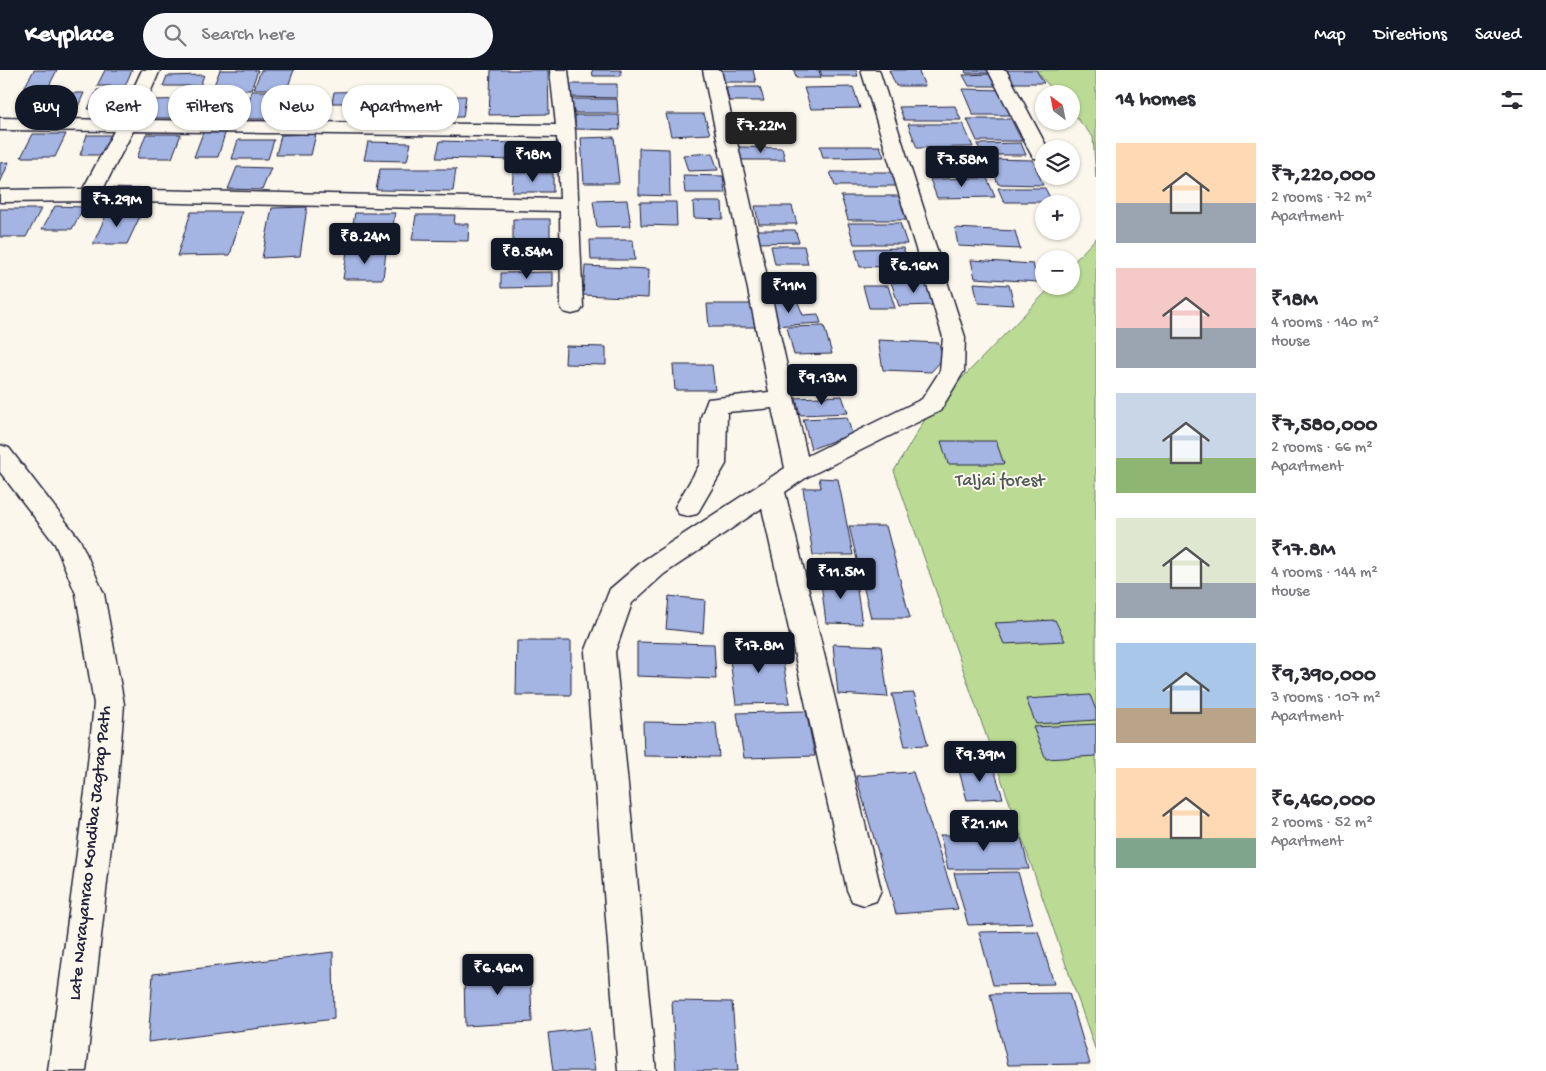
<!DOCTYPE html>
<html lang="en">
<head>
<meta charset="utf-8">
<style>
	body { margin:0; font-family:"Gochi Hand",sans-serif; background:#f7f7f7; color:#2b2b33; height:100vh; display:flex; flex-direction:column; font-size:19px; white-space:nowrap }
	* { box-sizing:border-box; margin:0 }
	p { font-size:16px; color:#7c7c81 }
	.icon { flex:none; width:28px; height:28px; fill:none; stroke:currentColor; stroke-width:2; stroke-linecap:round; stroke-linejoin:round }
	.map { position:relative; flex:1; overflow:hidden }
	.drawer { display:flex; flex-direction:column; background:#fff; width:450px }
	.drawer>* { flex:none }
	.hud { position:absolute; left:15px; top:15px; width:475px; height:45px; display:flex; gap:10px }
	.needle { width:32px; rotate:328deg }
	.fabs { position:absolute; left:1035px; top:15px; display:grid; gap:10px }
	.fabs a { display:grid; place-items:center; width:45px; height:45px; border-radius:50%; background:#fff; box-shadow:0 1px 4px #0004; font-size:25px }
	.price { position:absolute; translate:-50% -42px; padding:0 11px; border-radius:5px; background:#111827; color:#fff; font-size:16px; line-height:32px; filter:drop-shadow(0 1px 2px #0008) }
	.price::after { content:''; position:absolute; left:50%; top:30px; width:15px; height:11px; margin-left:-8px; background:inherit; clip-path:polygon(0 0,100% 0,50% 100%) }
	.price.current { background:#222; color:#fff }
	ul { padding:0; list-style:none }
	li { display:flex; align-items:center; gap:15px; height:125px; padding:0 20px }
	li span { display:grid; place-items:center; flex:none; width:140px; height:100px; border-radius:0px; color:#555 }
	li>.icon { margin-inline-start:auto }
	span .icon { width:60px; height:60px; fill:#fffc; stroke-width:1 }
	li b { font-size:21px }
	h2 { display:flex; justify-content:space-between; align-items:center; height:60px; padding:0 20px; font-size:21px }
	.tag { padding:0 18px; border-radius:22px; background:#fff; box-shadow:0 1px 4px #0004; font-size:18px; line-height:45px }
	.tag.current { background:#111827; color:#fff }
	header { display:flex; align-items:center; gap:30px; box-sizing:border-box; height:70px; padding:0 25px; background:#111827; color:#fff }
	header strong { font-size:24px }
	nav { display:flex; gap:28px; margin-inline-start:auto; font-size:18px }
	.search { width:350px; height:45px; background:#f7f7f7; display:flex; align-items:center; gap:12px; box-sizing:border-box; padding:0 18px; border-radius:28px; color:#7c7c81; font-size:19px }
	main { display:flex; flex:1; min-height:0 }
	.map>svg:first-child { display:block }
</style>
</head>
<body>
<header>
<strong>Keyplace</strong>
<div class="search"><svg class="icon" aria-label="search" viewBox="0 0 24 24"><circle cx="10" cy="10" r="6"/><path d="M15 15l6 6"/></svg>Search here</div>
<nav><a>Map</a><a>Directions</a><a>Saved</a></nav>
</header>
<main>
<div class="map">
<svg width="1096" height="1001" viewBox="0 0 1096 1001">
	<rect width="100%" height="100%" fill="#fbf7ec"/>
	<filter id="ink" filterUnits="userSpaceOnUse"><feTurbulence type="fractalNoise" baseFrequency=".02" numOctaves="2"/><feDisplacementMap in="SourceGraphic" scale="10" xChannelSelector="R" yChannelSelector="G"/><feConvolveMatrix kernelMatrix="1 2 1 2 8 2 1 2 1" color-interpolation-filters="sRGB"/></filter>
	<g filter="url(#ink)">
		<path fill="#bbdb94" stroke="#6e7e68" d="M1036 0H1096V108L1093 67 1071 41V24H1056Z
			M1096 168V981L894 401 930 341 1052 216H1071V195Z"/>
		<path fill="#a4b4e3" stroke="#22223b" d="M34 0H57L48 18H24Z
			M105 0H132L125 16H97Z
			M220 0H258L251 20H212Z
			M261 0H294L287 19H254Z
			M491 0H548L549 44 489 45Z
			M592 0H621V6H593Z
			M719 0H753L756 12H722Z
			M794 0H819L821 8H796Z
			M820 0H856L858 6H822Z
			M889 0H918L925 16H896Z
			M965 0H992L994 3H966Z
			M1004 0H1036L1044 13H1011Z
			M991 4 997 16H969L963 5Z
			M204 5 200 16H163L167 6Z
			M569 14H617V28L569 27Z
			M726 17H760L764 31H729Z
			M853 17 860 38 811 39 804 18Z
			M962 19 1004 20 1016 45H973Z
			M97 20H120L111 39H88Z
			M243 21 236 46 194 47 203 22Z
			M252 21H286L279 49H243Z
			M375 21 373 33H332L334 22Z
			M28 23H48L39 41H18Z
			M60 23H84L76 41H50Z
			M327 23 323 44 290 45 294 24Z
			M383 25 420 26 415 47H377Z
			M428 26H466L463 47H424Z
			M192 29 185 48H147L155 30Z
			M572 29H617L618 43H572Z
			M955 36 961 50H904L899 37Z
			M666 44H704L710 64 671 66Z
			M575 45H619L620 60 575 59Z
			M967 49H1011L1022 71H977Z
			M908 54H963L973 77 917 78Z
			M204 60H226L218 87H194Z
			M33 64H66L55 87H21Z
			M146 64H181L172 88H137Z
			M316 64 311 85H276L281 65Z
			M87 65H112L104 85H80Z
			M614 67 619 113H584L581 68Z
			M238 70H274L268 89H232Z
			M440 71 556 74 554 91 436 88Z
			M368 72 411 73 407 91 364 90Z
			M1021 73 1026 85H983L977 74Z
			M820 76H880L884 87 823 88Z
			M739 77 782 78 785 90H741Z
			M639 78 669 79 670 126 639 125Z
			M712 83 718 100 688 101 683 85Z
			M989 89 1033 90 1043 115 998 114Z
			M934 90H987L994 105H941Z
			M9 92 0 113V93Z
			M237 97 271 98 262 120 228 119Z
			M380 99H456L453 121 376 120Z
			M830 102H893L898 116H835Z
			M513 103H553V122H512Z
			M683 105 723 106 725 123H685Z
			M987 108 995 127 937 128 930 109Z
			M998 118H1045L1052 132H1004Z
			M841 126H900L909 150H848Z
			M627 130 631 156 597 157 593 131Z
			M640 132H676L677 156 641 155Z
			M693 132H722L723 149 694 148Z
			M55 136 84 137 72 159H42Z
			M755 136H792L797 154H759Z
			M307 137 300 186 262 188 272 138Z
			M0 139H41L26 167H0Z
			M108 141 142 142 127 174H93Z
			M191 142H242L230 185 177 186Z
			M355 143H395L391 170H350Z
			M416 145H455L454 154H469L468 171 412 170Z
			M513 149H550V178H513Z
			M848 153H900L907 174H854Z
			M955 158 1015 161 1020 179 958 176Z
			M756 160H795L799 172 759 173Z
			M590 170H633L635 190H591Z
			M771 176H804L808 194H775Z
			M903 178 910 196 860 197 855 179Z
			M347 181H386L383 209H343Z
			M971 190 1033 194 1038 212 975 208Z
			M585 196 649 199 648 228 583 225Z
			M553 202V217L501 218V203Z
			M891 212H929L937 235 899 236Z
			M974 213 1009 215 1014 235 978 233Z
			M863 216H888L895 238H869Z
			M797 230 803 245 818 244 821 253 773 256 766 231Z
			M707 234H751L756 257H709Z
			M824 256 832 284 794 285 787 257Z
			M878 270 939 273 943 289 931 302 883 300Z
			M566 276 606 277V295L565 294Z
			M673 295H712L715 320H675Z
			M842 326 848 343 800 345 796 328Z
			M847 347 852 364 811 379 803 349Z
			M941 371H996L1004 394H948Z
			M819 408 838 409 853 485H813L803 418H821Z
			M849 456H886L910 548H871Z
			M820 505 855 506 862 554 826 553Z
			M669 526 705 530 703 563 666 559Z
			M1055 550 1065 571 1004 574 995 553Z
			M517 571H571V625H516Z
			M637 572 714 574 716 609 637 606Z
			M780 574 790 633 736 634 728 575Z
			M833 574 881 576 888 627 838 624Z
			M914 623 928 675 905 676 892 624Z
			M1090 625 1096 640V650L1036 654 1026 629Z
			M806 641 815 686 744 688 737 643Z
			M643 652 716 653 719 687 644 686Z
			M1096 654V686L1046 689 1033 657Z
			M993 696 1003 728 967 730 958 697Z
			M913 702 958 839 896 844 856 706Z
			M1020 764 1029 799H948L940 765Z
			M1018 802 1033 853 968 855 954 803Z
			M1038 861 1054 914 993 915 979 862Z
			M333 882 334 949 148 972 153 904Z
			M530 897 532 952 465 956 464 900Z
			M1069 923 1090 994 1008 995 990 924Z
			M672 931 732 932 738 1001H676Z
			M589 958 595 1001H553L548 963Z"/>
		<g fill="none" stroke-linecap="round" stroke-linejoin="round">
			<defs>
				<path id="street" d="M142 0H160L138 50 556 55 550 0H568L575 61 583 237 580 242 572 244 564 242 561 237 560 141 90 131 0 132V120L83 119 114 61 0 60V48L119 50ZM133 61 557 67 560 129 103 119Z
					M703 0H721L807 386 922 329 940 301 943 267 861 0H879L965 267 964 301 940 341 807 407 785 422 881 820 876 831 864 835 852 831 847 820 762 438 664 504 632 533 615 582 656 1001H618L585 582 610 519 644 490 785 398 772 338 727 342 726 394 697 444 688 446 679 444 675 437 700 394 701 347 708 329 769 322Z
					M988 0H1006L1048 79H1044V89L1034 88 1031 84Z"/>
				<path id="secondary" d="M0 375 9 378 80 470 104 524 124 634 117 722 86 1001H48L85 722 94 634 76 524 55 474 0 402Z"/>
			</defs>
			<use href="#street" stroke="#22223b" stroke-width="3"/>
			<use href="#secondary" stroke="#22223b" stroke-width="3"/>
			<use href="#street" fill="#fbf7ec" fill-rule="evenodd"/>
			<use href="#secondary" fill="#fbf7ec" fill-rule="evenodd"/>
		</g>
	</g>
	<g text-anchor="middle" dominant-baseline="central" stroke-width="4" stroke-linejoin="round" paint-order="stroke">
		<g font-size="18" fill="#505a56" stroke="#fbf7ec">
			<text x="1000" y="411">Taljai forest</text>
		</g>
		<g font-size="18" fill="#22223b" stroke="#fbf7ec">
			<text transform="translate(91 783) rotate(-84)">Late Narayanrao Kondiba Jagtap Path</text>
		</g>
	</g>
</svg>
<div class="fabs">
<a><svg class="needle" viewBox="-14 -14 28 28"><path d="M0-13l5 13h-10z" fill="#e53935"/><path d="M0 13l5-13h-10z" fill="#7c7c81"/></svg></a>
<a><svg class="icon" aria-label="layers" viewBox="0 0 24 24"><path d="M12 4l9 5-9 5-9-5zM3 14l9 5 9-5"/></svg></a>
<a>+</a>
<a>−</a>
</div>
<b class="price current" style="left:761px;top:84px">₹7.22M</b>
<b class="price" style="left:533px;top:113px">₹18M</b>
<b class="price" style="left:962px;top:118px">₹7.58M</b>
<b class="price" style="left:117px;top:158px">₹7.29M</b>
<b class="price" style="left:365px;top:195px">₹8.24M</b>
<b class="price" style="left:527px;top:210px">₹8.54M</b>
<b class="price" style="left:914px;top:224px">₹6.16M</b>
<b class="price" style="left:789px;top:244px">₹11M</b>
<b class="price" style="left:822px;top:336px">₹9.13M</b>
<b class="price" style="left:841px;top:530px">₹11.5M</b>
<b class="price" style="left:759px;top:604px">₹17.8M</b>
<b class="price" style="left:980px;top:713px">₹9.39M</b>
<b class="price" style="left:984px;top:782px">₹21.1M</b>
<b class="price" style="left:498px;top:926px">₹6.46M</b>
<div class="hud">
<a class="tag current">Buy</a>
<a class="tag">Rent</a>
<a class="tag">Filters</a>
<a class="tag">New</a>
<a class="tag">Apartment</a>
</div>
</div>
<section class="drawer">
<h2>14 homes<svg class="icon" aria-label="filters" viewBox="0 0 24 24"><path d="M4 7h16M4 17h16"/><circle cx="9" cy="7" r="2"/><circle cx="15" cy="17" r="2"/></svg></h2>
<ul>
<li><span style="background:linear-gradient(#ffd9b3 60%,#9aa5b1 0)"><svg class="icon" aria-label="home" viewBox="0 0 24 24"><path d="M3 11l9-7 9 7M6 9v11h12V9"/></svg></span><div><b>₹7,220,000</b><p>2 rooms · 72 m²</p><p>Apartment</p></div></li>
<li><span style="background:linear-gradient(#f6c9c9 60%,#9aa5b1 0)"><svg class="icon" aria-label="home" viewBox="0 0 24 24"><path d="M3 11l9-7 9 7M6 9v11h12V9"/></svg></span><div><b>₹18M</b><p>4 rooms · 140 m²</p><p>House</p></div></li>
<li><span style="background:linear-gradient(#c9d6e8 65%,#8fb573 0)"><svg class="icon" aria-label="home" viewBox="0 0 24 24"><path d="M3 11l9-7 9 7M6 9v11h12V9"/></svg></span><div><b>₹7,580,000</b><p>2 rooms · 66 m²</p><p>Apartment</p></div></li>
<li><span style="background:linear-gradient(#dfe7d0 65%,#9aa5b1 0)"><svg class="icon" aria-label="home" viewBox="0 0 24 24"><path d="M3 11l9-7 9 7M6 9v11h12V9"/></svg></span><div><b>₹17.8M</b><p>4 rooms · 144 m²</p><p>House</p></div></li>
<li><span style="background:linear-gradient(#a9c7e8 65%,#b9a48a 0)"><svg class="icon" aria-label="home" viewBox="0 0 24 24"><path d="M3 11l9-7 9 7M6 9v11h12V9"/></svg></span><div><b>₹9,390,000</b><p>3 rooms · 107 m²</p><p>Apartment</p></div></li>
<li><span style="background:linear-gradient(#ffd9b3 70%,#7fa58c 0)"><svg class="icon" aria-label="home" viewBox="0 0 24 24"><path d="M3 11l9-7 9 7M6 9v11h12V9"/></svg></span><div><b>₹6,460,000</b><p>2 rooms · 52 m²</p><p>Apartment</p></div></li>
</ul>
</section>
</main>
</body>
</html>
